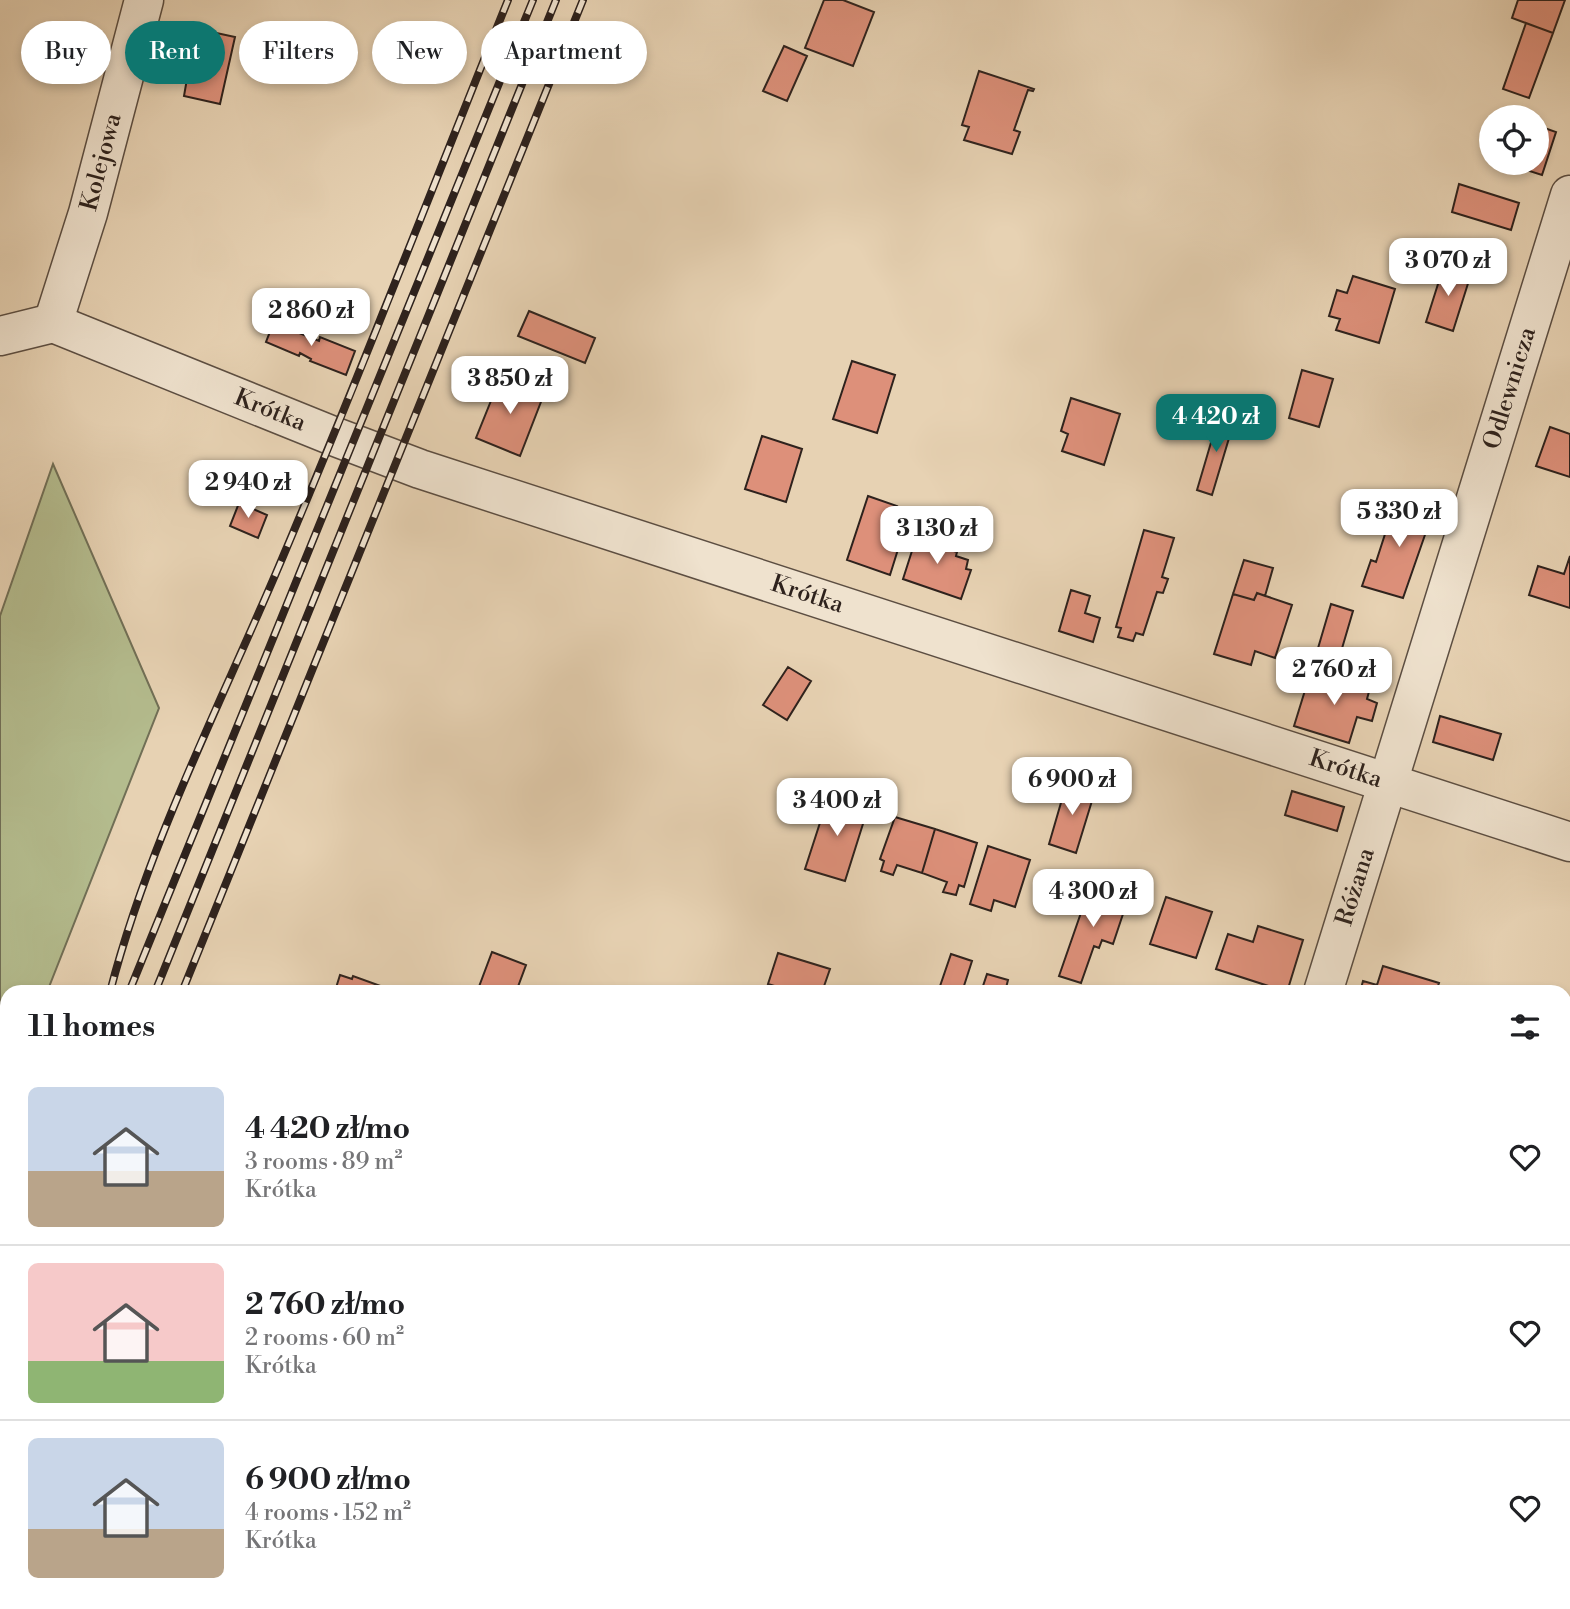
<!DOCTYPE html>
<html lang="en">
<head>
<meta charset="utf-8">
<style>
	body { margin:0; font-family:"Libre Bodoni",serif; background:#f6f6f6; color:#202124; height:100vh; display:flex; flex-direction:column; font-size:26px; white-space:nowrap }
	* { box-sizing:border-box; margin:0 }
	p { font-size:23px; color:#757577 }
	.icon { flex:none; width:38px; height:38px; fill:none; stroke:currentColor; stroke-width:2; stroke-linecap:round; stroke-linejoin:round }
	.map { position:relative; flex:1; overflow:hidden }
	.details { position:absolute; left:0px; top:985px; width:1572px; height:625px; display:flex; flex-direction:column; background:#fff; border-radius:21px 21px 0 0; box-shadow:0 4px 10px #0003 }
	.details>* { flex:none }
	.hud { position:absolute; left:21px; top:21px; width:700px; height:63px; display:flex; gap:14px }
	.buttons { position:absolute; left:1479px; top:105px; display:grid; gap:14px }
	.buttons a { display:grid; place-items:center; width:70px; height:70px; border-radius:50%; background:#fff; box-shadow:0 4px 10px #0003; font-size:35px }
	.price { position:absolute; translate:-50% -60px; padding:0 16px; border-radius:14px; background:#fff; color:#222; font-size:23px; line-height:46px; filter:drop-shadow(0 2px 4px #0008) }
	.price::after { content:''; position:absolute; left:50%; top:42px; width:21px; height:16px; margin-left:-10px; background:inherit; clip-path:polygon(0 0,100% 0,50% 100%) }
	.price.active { background:#0f766e; color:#fff }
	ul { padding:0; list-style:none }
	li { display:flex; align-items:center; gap:21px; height:175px; padding:0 28px }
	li+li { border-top:2px solid #e0e0e0 }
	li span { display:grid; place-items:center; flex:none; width:196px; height:140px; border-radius:10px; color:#555 }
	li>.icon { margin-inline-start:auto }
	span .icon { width:84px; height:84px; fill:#fffc; stroke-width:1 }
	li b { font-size:30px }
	h2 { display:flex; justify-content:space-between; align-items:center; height:84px; padding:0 28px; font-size:30px }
	.pill { padding:0 24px; border-radius:32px; background:#fff; box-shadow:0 4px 10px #0003; font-size:24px; line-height:63px }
	.pill.active { background:#0f766e; color:#fff }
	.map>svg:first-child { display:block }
</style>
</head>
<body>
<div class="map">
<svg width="1570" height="1609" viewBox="0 0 1570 1609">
	<rect width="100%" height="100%" fill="#e7d2b3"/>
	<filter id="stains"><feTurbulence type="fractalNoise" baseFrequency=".00286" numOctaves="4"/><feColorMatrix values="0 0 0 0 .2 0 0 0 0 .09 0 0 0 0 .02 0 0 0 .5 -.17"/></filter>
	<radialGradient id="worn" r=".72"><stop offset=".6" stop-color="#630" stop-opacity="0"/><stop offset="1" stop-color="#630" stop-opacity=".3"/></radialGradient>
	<path fill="#b4bc8e" stroke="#716f56" stroke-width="2" d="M53 464 159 708 47 992H7V1092L0 1110V616Z
		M7 1568V1603H491L489 1609H0V1589Z"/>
	<path fill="#dd907a" stroke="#2e221d" stroke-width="2" d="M824 0H843L874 12 853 66 805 48Z
		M1518 0H1565L1553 33 1512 18Z
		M1526 23 1553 33 1529 98 1503 89Z
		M198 29 235 37 220 104 184 96 188 73 174 70 179 49 193 52Z
		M784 46 807 56 787 101 763 91Z
		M979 71 1034 89 1033 91 1028 90 1014 130 1020 132 1012 154 964 140 969 127 962 125Z
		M1536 125 1556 132 1542 175 1504 163H1536Z
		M1459 184 1519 203 1511 230 1452 212Z
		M1444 265 1471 274 1453 331 1426 322Z
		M1353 276 1395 289 1379 343 1336 330 1340 319 1329 316 1337 290 1347 293Z
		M529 311 595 338 585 363 518 336Z
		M275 319 295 329 294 331 319 341 320 337 355 351 346 375 310 361 311 359 300 353 299 356 266 342Z
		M852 361 895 375 877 433 833 419Z
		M1302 370 1333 379 1319 427 1289 418Z
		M501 376 544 394 520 456 476 438Z
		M1071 398 1120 414 1104 465 1062 451 1068 434 1061 431Z
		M1220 412 1235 418 1212 495 1197 490Z
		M1550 427 1570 434V477L1536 466Z
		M762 436 802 449 786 502 745 489Z
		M868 496 897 506 891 523 905 527 890 575 847 560Z
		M1397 497 1434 509 1403 598 1362 586 1371 560 1376 562Z
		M239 503 267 515 258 538 230 526Z
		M919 529 947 538 944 548 957 552 956 556 968 560 966 569 971 570 961 599 903 579Z
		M1144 530 1174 538 1162 577 1168 579 1163 593 1157 592 1143 635 1136 633 1133 641 1118 637 1121 628 1116 627Z
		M1570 556V608L1529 595 1538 566 1564 574Z
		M1244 560 1273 568 1265 596 1257 593 1254 600 1233 594Z
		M1071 590 1090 596 1085 613 1100 618 1093 642 1059 631Z
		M1257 593 1292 605 1275 658 1255 651 1251 665 1214 654 1233 594 1254 600Z
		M1331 604 1353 611 1338 662 1316 655Z
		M788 667 811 681 787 720 763 705Z
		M1311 671 1370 688 1367 699 1377 703 1372 721 1357 717 1349 743 1294 726Z
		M1440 716 1501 734 1493 760 1433 742Z
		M1067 782 1095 791 1076 853 1049 844Z
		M1292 791 1344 807 1337 831 1285 815Z
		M829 795 868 808 845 881 805 869Z
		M895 817 935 829 922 873 897 865 893 875 881 871 884 861 880 859Z
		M935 829 977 843 964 887 959 885 956 895 943 892 947 882 922 873Z
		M988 846 1030 860 1015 907 994 900 991 911 970 904Z
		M1091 884 1129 896 1113 944 1102 940 1099 948 1094 946 1081 983 1059 976Z
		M1166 897 1212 912 1196 958 1150 944Z
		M1258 926 1303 940 1287 992 1216 969 1228 934 1253 942Z
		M492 952 526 965 516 992H477Z
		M778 953 830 969 822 992H794L768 984Z
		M951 954 972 961 962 992H938Z
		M1383 966 1439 983 1436 992H1360L1363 981 1377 985Z
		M987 974 1008 980 1005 992H981Z
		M340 975 352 979 353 976 397 992H339L335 991Z
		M879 1603H977L975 1609H877Z
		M1059 1603H1100L1098 1609H1079Z
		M1290 1603H1333L1348 1608 1288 1609Z
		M1449 1603H1481L1479 1609H1467Z"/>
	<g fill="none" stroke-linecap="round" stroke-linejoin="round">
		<defs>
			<g id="minor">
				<path id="s1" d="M53 323 333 436 420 469 1570 842"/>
				<path id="s2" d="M53 323 88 213 144 0"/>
				<path d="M0 336 53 323"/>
				<path id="s3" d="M1323 992 1570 195"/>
				<path d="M1127 1609 1129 1603"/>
			</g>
		</defs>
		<use href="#minor" stroke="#5c4e42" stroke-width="41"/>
		<use href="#minor" stroke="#efe2ce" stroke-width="38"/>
		<defs>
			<path id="rail" d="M110 992C148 846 217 711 276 573 357 383 431 191 508 0
				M129 992 533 0
				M155 992 556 0
				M182 992 583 0
				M0 1241 7 1223
				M0 1309 7 1291
				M0 1377 7 1360
				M0 1442 7 1425"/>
		</defs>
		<use href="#rail" stroke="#2e221d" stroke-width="8"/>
		<use href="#rail" stroke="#efe2ce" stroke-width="5" stroke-dasharray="16" stroke-linecap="butt"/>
	</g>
	<g text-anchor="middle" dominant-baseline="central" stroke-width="6" stroke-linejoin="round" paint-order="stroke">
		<g font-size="24" fill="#2e221d" stroke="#efe2ce">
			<text stroke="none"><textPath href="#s2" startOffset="168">Kolejowa</textPath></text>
			<text stroke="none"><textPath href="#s3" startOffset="632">Odlewnicza</textPath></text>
			<text stroke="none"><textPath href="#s1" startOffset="234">Krótka</textPath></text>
			<text stroke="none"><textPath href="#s1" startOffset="802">Krótka</textPath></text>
			<text stroke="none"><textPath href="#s1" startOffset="1368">Krótka</textPath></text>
			<text stroke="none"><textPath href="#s3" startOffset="110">Różana</textPath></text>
		</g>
	</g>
	<rect width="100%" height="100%" filter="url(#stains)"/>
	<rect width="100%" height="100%" fill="url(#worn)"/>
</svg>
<div class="buttons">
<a><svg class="icon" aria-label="locate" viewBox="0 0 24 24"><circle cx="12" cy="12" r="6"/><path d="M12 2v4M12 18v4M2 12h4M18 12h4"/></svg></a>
</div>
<b class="price" style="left:1448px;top:298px">3 070 zł</b>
<b class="price" style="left:311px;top:348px">2 860 zł</b>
<b class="price" style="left:510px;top:416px">3 850 zł</b>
<b class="price active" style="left:1216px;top:454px">4 420 zł</b>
<b class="price" style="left:248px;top:520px">2 940 zł</b>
<b class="price" style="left:1399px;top:549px">5 330 zł</b>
<b class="price" style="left:937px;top:566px">3 130 zł</b>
<b class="price" style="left:1334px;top:707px">2 760 zł</b>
<b class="price" style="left:1072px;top:817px">6 900 zł</b>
<b class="price" style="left:837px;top:838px">3 400 zł</b>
<b class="price" style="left:1093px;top:929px">4 300 zł</b>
<div class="hud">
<a class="pill">Buy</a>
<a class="pill active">Rent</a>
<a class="pill">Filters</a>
<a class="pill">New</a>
<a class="pill">Apartment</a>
</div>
<section class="details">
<h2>11 homes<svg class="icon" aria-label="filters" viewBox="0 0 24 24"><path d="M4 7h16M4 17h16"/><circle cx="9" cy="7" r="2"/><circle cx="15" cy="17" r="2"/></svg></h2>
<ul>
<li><span style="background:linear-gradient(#c9d6e8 60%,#b9a48a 0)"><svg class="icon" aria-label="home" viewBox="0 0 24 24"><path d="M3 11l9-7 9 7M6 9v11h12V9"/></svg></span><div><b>4 420 zł/mo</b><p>3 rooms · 89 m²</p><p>Krótka</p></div><svg class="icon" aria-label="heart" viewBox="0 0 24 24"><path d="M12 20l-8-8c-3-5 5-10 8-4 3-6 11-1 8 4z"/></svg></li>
<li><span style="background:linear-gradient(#f6c9c9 70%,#8fb573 0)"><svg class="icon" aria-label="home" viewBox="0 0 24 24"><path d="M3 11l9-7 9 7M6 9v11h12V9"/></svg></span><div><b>2 760 zł/mo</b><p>2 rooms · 60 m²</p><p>Krótka</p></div><svg class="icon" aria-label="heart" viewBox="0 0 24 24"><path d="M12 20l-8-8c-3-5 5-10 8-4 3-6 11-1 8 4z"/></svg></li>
<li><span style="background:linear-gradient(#c9d6e8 65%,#b9a48a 0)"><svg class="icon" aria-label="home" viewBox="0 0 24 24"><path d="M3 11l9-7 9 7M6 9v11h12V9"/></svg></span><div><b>6 900 zł/mo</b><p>4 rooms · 152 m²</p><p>Krótka</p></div><svg class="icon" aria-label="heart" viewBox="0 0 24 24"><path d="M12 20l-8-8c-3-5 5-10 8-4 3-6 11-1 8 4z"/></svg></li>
</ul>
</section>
</div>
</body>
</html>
